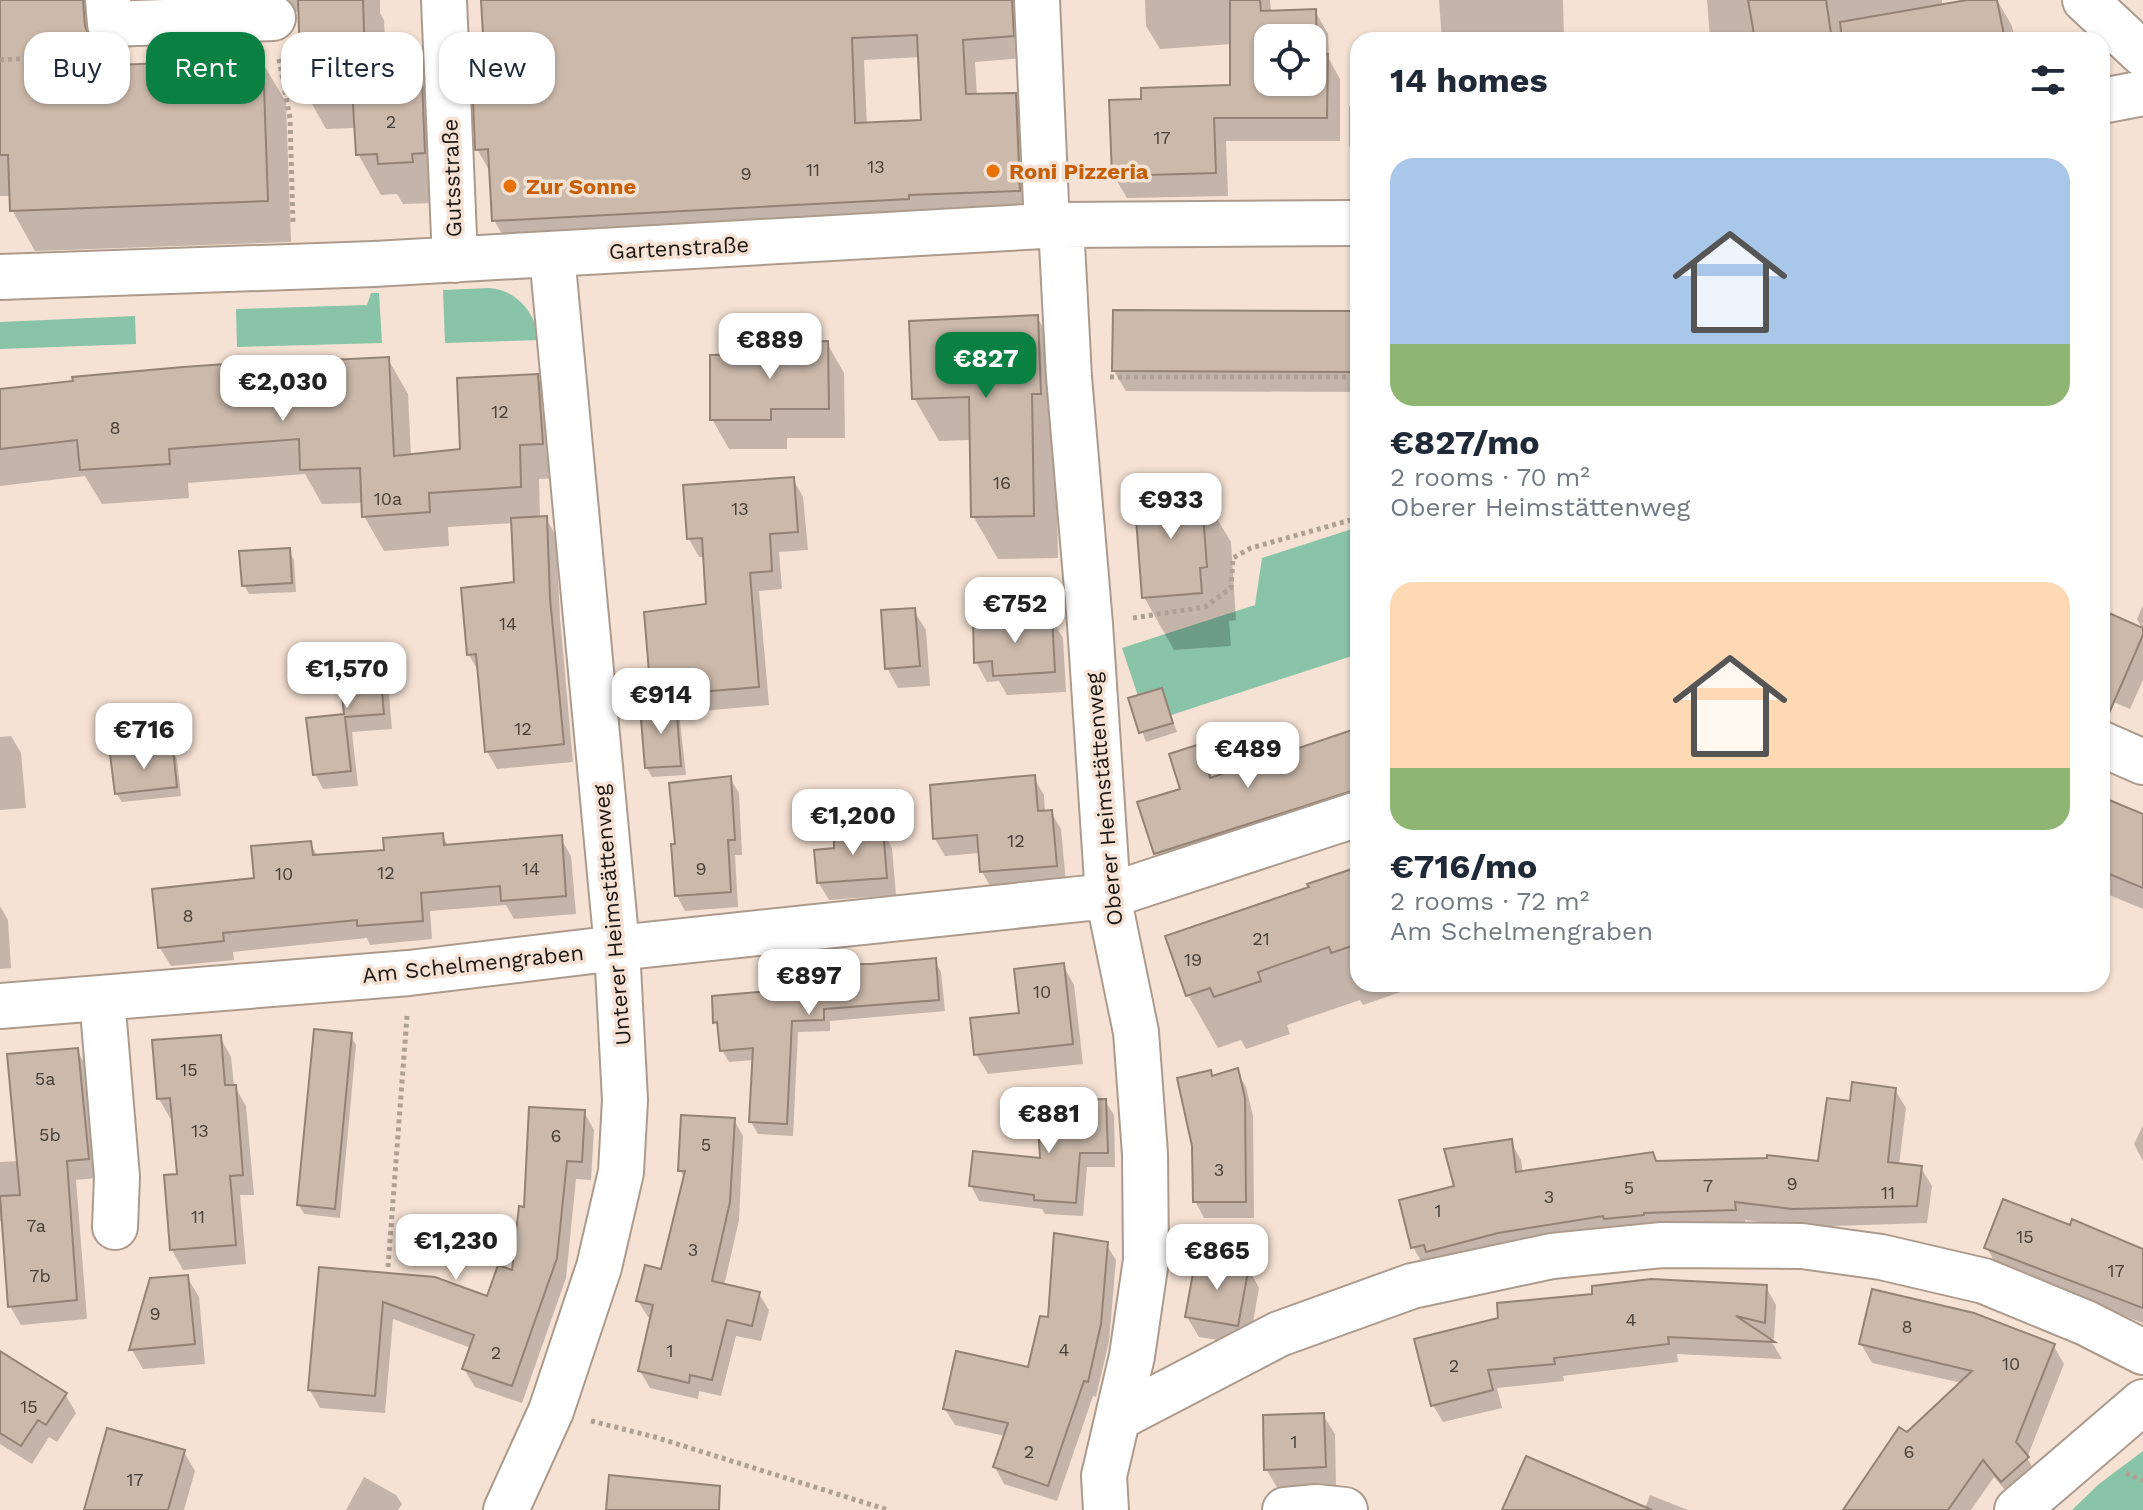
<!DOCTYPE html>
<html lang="en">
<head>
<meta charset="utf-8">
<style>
	body { margin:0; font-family:"Work Sans",sans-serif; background:#f2f2f3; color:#1f2937; height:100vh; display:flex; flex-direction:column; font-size:30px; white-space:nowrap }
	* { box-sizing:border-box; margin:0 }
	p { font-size:26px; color:#747a83 }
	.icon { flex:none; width:44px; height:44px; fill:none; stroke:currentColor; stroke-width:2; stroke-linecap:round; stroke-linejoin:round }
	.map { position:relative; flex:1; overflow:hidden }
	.panel { position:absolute; left:1350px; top:32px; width:760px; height:960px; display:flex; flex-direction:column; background:#fff; border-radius:24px; box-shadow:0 2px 6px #0004 }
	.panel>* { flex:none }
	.hud { position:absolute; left:24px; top:32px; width:760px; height:72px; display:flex; gap:16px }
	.tools { position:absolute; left:1254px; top:24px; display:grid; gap:16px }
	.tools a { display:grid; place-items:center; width:72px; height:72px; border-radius:16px; background:#fff; box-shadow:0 2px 6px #0004; font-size:40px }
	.price { position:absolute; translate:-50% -68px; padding:0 18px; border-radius:16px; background:#fff; color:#222; font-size:26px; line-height:52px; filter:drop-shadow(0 2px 4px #0008) }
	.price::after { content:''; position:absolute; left:50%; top:48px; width:24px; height:18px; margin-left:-12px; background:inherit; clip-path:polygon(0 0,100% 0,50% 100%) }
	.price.selected { background:#0b8043; color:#fff }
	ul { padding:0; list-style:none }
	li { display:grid; align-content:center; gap:16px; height:424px; padding:0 40px }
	li span { display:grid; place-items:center; height:248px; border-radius:24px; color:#555 }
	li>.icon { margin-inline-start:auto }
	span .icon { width:144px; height:144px; fill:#fffc; stroke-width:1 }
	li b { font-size:34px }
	h2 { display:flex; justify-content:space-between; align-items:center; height:96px; padding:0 40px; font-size:34px }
	.pill { padding:0 28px; border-radius:24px; background:#fff; box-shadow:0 2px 6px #0004; font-size:28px; line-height:72px }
	.pill.selected { background:#0b8043; color:#fff }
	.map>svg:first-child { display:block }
</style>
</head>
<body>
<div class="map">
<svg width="2143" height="1510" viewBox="0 0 2143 1510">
	<rect width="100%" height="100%" fill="#f5e2d4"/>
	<path fill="#89c4a8" d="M489 288C518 290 535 314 540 340L445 343 443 290Z
		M371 293H379L382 343 237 347 236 309 367 305Z
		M135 316 136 344 0 349V322Z
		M1358 527V654L1147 723 1122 648 1255 605 1262 558Z
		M2143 1451V1510H2072L2099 1484Z"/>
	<path fill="#0003" fill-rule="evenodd" d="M0 0H380V13L384 20 386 61 420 58 444 99 435 203 403 204 397 194 381 195 358 154 356 128 326 129 303 88 300 12 145 19 106 44 107 67 262 62 286 102 291 242 35 251 12 210 11 196H0Z
		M483 0H1034L1025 58 975 62 977 96 1015 95 1028 117 1032 213 507 243 494 220 490 172 477 149 486 54ZM920 57 923 122 867 125 864 60Z
		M1145 0H1270L1271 12 1315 11 1328 34 1329 59 1340 79V141H1226L1228 196 1127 198 1114 176 1143 101 1232 87V44L1160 49 1146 26ZM1268 38H1312V82H1268Z
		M1439 0H1563L1564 40H1442Z
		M1707 0H1942V6L1978 0H1997L2012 26 2015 40H1700L1710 38Z
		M1349 106H1358V162L1349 146Z
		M1358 313V392L1126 391 1114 371Z
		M1037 317 1062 360 1056 437 1058 558 998 559 973 516 971 440 939 441 914 398Z
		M827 343 844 373 845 438H787V449H729L712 419 762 356Z
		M388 359 408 394 411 456 462 450 537 376 557 411 561 478 539 479 540 518H546L556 536 560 618 573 762 497 769 487 751 480 674 469 655 516 584 513 523 448 527 449 546 384 551 364 516V503L322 504 305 474 188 483 189 498 102 504 85 476 0 486V391L270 365Z
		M793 479 803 497 808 550 779 552 782 589 759 591 769 705 679 713 686 775 652 777 647 768 660 707 653 695 708 606 705 557H699L689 539Z
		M1200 490 1231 542 1236 620 1229 621 1231 646 1174 650 1144 597Z
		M289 551 294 560 296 592 249 594 244 585Z
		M2143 605V630L2137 619Z
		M914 611 926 630 930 686 898 688 887 668Z
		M2102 613 2143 630V680L2130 709 2102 697Z
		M1051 618 1063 638 1066 692 1007 695 999 681 987 682 976 662Z
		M377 648 386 663 392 729 352 732 358 786 323 789 315 774 309 720 347 715Z
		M1161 690 1177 732 1146 742 1131 699Z
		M1358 730V807L1166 871 1156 853 1199 747 1213 779Z
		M11 736 21 753 26 808 0 810V737Z
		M172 750 177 759 181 796 122 802 116 793Z
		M730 778 739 793 742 855H735L738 907 685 911 677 896V846Z
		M1034 778 1044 795 1045 812H1051L1061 829 1066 883 992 889 982 872 980 853 945 856 935 839Z
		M2102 799 2143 816V909L2102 892Z
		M882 830 892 848 896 895 829 900 818 882 837 850Z
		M442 835 449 847 560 837 571 856 576 914 514 919 506 905 430 911 432 939 370 945 367 938 233 952 234 960 171 966 160 948 310 844 318 856 386 852Z
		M1358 870V984H1424L1363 1005 1360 1000 1287 1025 1290 1034 1246 1049 1241 1040 1218 1048 1188 995Z
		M0 906 8 920 11 968 0 969Z
		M934 960 941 972 945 1011 830 1021V1031L798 1032 793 1136 758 1134 751 1122 754 1060 729 1062 722 1050 720 1030 715 1022 871 966Z
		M1063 965 1074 985 1083 1064 988 1074 976 1054 1021 1015Z
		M350 1035 356 1045 340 1218 304 1214 299 1205Z
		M220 1037 231 1057 234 1085 246 1106 254 1195H240L246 1264 183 1270 172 1250 179 1176 174 1118H170L159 1099Z
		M77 1050 88 1069 98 1178 76 1180 87 1319 21 1325 10 1306 3 1220 0 1221V1162L19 1161Z
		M1237 1071 1246 1087 1253 1116 1254 1218H1204L1195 1201 1213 1078Z
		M1895 1090 1906 1108 1899 1165 1921 1168 1932 1186 1927 1223 1803 1227 1745 1220V1228L1424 1266 1413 1247 1456 1187 1511 1142 1521 1160 1523 1173 1657 1163H1820L1852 1104Z
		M1105 1101 1114 1115 1115 1167H1087L1083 1216 1045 1214 1042 1209 979 1201 971 1186 1042 1160 1056 1122Z
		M584 1112 594 1130 591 1180 576 1179 566 1278 522 1403 475 1387 464 1369 471 1348 393 1319 385 1413 320 1408 310 1390 320 1269 488 1299 514 1273 526 1209Z
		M734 1120 743 1136 739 1220 724 1286 759 1294 769 1310 761 1341 736 1336 721 1396 699 1391 698 1399 650 1388 640 1371 652 1319 648 1317 638 1301 663 1271 685 1179 680 1170Z
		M2143 1125V1161L2134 1144Z
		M2071 1228 2143 1251V1323L1998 1268 1987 1248Z
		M1106 1244 1116 1260 1109 1341 1096 1397 1093 1396 1057 1501 1004 1484 995 1467 1005 1436 955 1425 945 1409 1029 1370Z
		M1248 1268 1259 1288 1249 1345 1199 1337 1187 1317Z
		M187 1277 199 1297 205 1364 143 1369 132 1350 151 1280Z
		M1766 1287 1776 1305 1774 1339 1764 1337 1773 1344 1782 1359 1677 1354 1678 1362 1563 1376 1564 1381 1497 1388 1502 1408 1443 1422 1433 1405 1595 1296Z
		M1861 1344 2053 1345 2064 1364 2027 1458 2038 1476 2013 1499 1994 1477 1971 1510H1872L1907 1434 1962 1383 1872 1363Z
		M0 1367 65 1394 76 1413 57 1442 49 1437 32 1464 0 1444Z
		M1323 1415 1335 1434 1336 1487 1278 1489 1266 1469Z
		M184 1452 195 1471 184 1510H86Z
		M364 1477 396 1495 402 1504 398 1510H346Z
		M1650 1495 1688 1510H1507L1645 1508Z"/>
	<path fill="#cbb9ab" stroke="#938275" stroke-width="2" fill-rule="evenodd" d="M0 0H83L85 26 90 39 91 66 263 59 268 201 10 211 8 155H0Z
		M298 0H363L365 60 421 56 425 153 412 154 413 162 378 164 377 154 356 155 352 87 301 89Z
		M481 0H1012L1014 36 963 40 966 94 1016 93 1020 191 909 195V199L492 221 488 149 475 150 471 53 484 52ZM917 35 921 120 855 123 852 38Z
		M1230 0H1260L1261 11 1316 9 1317 54H1328L1327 118H1214L1216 173 1112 176 1109 100 1141 99V88L1230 85ZM1268 38H1312V82H1268Z
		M1748 0H1826L1832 40H1755Z
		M1967 0H1997L2005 40H1842L1840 22Z
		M1113 310 1358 311V372L1112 371Z
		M1038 315 1041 394H1032L1034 516 971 517 969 397 912 399 909 321Z
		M828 341 829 409H771V420H710V355L760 354V342Z
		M389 357 394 456 460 449 457 378 538 374 543 444 520 445 521 487 429 493 430 512 362 517 360 468 300 470 299 439 169 449 170 464 80 470 77 440 0 449V389L73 381 72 377 183 367 270 361V363Z
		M794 477 798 532 770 534 772 571 750 573 759 687 651 696 644 612 706 604 702 538 687 539 683 485Z
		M1201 487 1207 567 1200 568 1202 593 1142 598 1134 492Z
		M547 516 550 598 564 744 485 752 476 654 467 655 461 588 514 582 511 518Z
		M290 548 292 583 242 586 239 551Z
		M915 608 920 666 885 669 881 610Z
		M2102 610 2143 628V635L2106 720 2102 719Z
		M1052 616 1055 672 993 676 992 661 974 663 973 620Z
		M378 645 384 714 345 717 351 771 313 775 306 718 344 714 337 651Z
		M1162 688 1173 723 1139 733 1128 698Z
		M676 704 681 766 645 768 640 707Z
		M1358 728V789L1154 854 1137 802 1180 789 1169 754 1200 744 1210 778Z
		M173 748 177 787 115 794 110 754Z
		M1035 775 1038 811 1052 810 1057 866 980 872 977 835 933 839 930 785Z
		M731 776 735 840H728L731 892 675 896 671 844H675L669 783Z
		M2102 797 2143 814V888L2102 871Z
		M883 828 887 878 817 883 814 850 834 848V832Z
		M443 833 444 845 562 835 566 896 501 901 500 886 421 893 423 921 357 926V920L223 933 224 941 158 948 152 889 254 878 251 846 311 841 313 855 384 850 383 838Z
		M1358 867V944L1331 953 1329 947 1258 972 1261 981 1214 997 1210 988 1186 996 1165 936 1309 887 1307 884Z
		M936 958 939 1000 824 1009V1020L792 1021 787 1124 749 1122 753 1048 720 1051 717 1022 713 1023 712 996 795 989V964H871Z
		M1064 963 1073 1044 974 1055 970 1018 1019 1013 1014 969Z
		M314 1029 352 1033 335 1209 297 1205Z
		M221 1035 225 1085H236L243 1175 230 1176 236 1245 170 1250 164 1175 177 1174 170 1098 157 1099 152 1040Z
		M78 1048 89 1159 67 1161 77 1300 8 1307 0 1196 20 1195 7 1054Z
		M1238 1068 1245 1098 1246 1202H1193L1192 1146 1177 1078 1211 1070 1212 1076Z
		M1852 1082 1896 1088 1888 1162 1922 1166 1917 1206 1792 1209 1735 1202 1736 1210 1644 1213V1215L1604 1219 1603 1216 1498 1233 1426 1252 1424 1245 1411 1248 1399 1200 1454 1186 1444 1149 1512 1139 1516 1172 1653 1152 1656 1161 1767 1158V1155L1818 1161 1827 1098 1850 1101Z
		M1106 1099 1108 1153H1080L1076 1203 1034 1200V1195L969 1186 973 1151 1040 1158 1038 1121 1054 1120V1100Z
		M529 1107 585 1110 582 1162 567 1161 557 1258 512 1386 462 1369 474 1335 383 1302 375 1396 308 1390 319 1267 435 1277 487 1296 498 1265 512 1270 519 1206 524 1207Z
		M681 1115 735 1118 730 1202 712 1281 760 1292 752 1326 727 1320 712 1380 690 1375 689 1383 638 1371 653 1305 636 1301 645 1265 661 1269 685 1171H678Z
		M2003 1199 2070 1225 2072 1219 2143 1249V1308L1984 1248Z
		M1054 1233 1108 1242 1101 1324 1088 1382 1084 1381 1048 1486 993 1467 1008 1423 943 1409 956 1351 1028 1367 1040 1316 1048 1317Z
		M1196 1257 1249 1266 1238 1326 1185 1317Z
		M188 1275 195 1344 129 1350 150 1278Z
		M1651 1279 1767 1285 1765 1323 1736 1316 1775 1342 1668 1337 1669 1344 1554 1358 1555 1364 1488 1370 1493 1390 1431 1406 1414 1339 1498 1318 1497 1303 1592 1294V1286Z
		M1872 1289 1974 1313 2055 1344 2016 1442 2029 1457 2001 1482 1983 1460 1948 1510H1843L1899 1427 1907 1432 1972 1371 1859 1344Z
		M0 1351 67 1393 46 1425 38 1420 21 1446 0 1433Z
		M1324 1413 1326 1467 1264 1470 1263 1415Z
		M107 1428 185 1450 168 1510H84Z
		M1526 1456 1652 1510H1502Z
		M609 1475 720 1486 719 1510H606Z"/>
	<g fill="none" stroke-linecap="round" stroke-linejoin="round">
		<defs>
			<path id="street" d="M108 0 110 24 273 18
				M444 0 455 260
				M1037 0 1047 226
				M2085 0 2143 54
				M2102 101 2143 93
				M1061 225 1069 377 1090 624 1108 896 1136 1032 1145 1154 1146 1260 1132 1356 1104 1476 1106 1510
				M0 277 374 264 1061 225 1358 223
				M2102 744 2143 762
				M102 998 117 1177 115 1227
				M0 1006 409 973 617 948 1108 896 1358 814
				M1118 1418 1279 1334 1412 1286 1552 1256 1662 1245 1802 1246 1881 1257 1984 1281 2086 1323 2143 1352
				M506 1510 551 1411 599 1267 621 1172 625 1100 617 948 552 255
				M1285 1510 1316 1507 1345 1510
				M2017 1510 2143 1402"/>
		</defs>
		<use href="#street" stroke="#ac9b8d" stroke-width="48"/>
		<path stroke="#afa095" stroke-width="5" stroke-dasharray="4 4" stroke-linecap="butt" d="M279 59 290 118 293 224
			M0 60 81 55
			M1110 377H1358
			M1133 618 1205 607 1231 588 1233 558 1251 548 1358 518
			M388 1267 407 1016
			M591 1421 655 1437 888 1510
			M2126 1473 2143 1481"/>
		<use href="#street" stroke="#fff" stroke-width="44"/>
	</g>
	<g fill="#e8710a" stroke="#f5e2d4" stroke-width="3">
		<circle cx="993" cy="171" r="8"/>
		<circle cx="510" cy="186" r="8"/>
	</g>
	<g text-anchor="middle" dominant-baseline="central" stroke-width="7" stroke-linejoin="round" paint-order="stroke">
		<g font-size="18" fill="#484038">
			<text x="391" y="121">2</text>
			<text x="1162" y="137">17</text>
			<text x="876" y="166">13</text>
			<text x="813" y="169">11</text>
			<text x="746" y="173">9</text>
			<text x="500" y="411">12</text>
			<text x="115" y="427">8</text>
			<text x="1002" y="482">16</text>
			<text x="388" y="498">10a</text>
			<text x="740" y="508">13</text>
			<text x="508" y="623">14</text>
			<text x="523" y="728">12</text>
			<text x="1016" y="840">12</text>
			<text x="531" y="868">14</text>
			<text x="701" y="868">9</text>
			<text x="386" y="872">12</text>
			<text x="284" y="873">10</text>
			<text x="188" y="915">8</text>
			<text x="1261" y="938">21</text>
			<text x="1193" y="959">19</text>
			<text x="1042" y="991">10</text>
			<text x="189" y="1069">15</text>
			<text x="45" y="1078">5a</text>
			<text x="200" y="1130">13</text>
			<text x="50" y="1134">5b</text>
			<text x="556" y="1135">6</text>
			<text x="706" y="1144">5</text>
			<text x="1219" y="1169">3</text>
			<text x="1792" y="1183">9</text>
			<text x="1708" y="1185">7</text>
			<text x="1629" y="1187">5</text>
			<text x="1888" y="1192">11</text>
			<text x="1549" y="1196">3</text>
			<text x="1438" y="1210">1</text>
			<text x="198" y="1216">11</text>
			<text x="36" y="1225">7a</text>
			<text x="2025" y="1236">15</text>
			<text x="693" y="1249">3</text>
			<text x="2116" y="1270">17</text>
			<text x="40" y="1275">7b</text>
			<text x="155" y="1313">9</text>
			<text x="1631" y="1319">4</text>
			<text x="1907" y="1326">8</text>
			<text x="1064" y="1349">4</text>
			<text x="670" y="1350">1</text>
			<text x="496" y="1352">2</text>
			<text x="2011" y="1363">10</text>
			<text x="1454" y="1365">2</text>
			<text x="29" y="1406">15</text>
			<text x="1294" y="1441">1</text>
			<text x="1029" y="1451">2</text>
			<text x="1909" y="1451">6</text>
			<text x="135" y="1479">17</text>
		</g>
		<g font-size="22" font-weight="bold" fill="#c56008" stroke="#f5e2d4" text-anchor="start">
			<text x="1009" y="171">Roni Pizzeria</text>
			<text x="526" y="186">Zur Sonne</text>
		</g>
		<g font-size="22" fill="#1d1712" stroke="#f5e2d4">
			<text transform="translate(452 178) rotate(-92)">Gutsstraße</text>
			<text transform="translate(679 248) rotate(-3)">Gartenstraße</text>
			<text transform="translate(1104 799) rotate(-95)">Oberer Heimstättenweg</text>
			<text transform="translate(612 915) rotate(-95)">Unterer Heimstättenweg</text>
			<text transform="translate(473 964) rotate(-6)">Am Schelmengraben</text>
		</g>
	</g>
</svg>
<div class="tools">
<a><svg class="icon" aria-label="locate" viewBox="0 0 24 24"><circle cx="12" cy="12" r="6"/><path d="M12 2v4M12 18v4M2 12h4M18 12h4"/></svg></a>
</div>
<b class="price" style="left:770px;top:381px">€889</b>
<b class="price selected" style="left:986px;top:400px">€827</b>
<b class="price" style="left:283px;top:423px">€2,030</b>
<b class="price" style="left:1171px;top:541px">€933</b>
<b class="price" style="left:1015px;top:645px">€752</b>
<b class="price" style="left:347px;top:710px">€1,570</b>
<b class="price" style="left:661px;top:736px">€914</b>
<b class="price" style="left:144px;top:771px">€716</b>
<b class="price" style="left:1248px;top:790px">€489</b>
<b class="price" style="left:853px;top:857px">€1,200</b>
<b class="price" style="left:809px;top:1017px">€897</b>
<b class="price" style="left:1049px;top:1155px">€881</b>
<b class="price" style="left:456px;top:1282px">€1,230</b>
<b class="price" style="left:1217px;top:1292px">€865</b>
<div class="hud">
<a class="pill">Buy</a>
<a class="pill selected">Rent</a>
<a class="pill">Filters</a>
<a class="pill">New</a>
</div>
<section class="panel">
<h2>14 homes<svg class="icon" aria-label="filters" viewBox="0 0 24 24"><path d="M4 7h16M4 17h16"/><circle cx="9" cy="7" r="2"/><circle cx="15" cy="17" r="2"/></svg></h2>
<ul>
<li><span style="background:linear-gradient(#a9c7e8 75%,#8fb573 0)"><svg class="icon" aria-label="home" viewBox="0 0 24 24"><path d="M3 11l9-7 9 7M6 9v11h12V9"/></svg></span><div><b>€827/mo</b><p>2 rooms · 70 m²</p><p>Oberer Heimstättenweg</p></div></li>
<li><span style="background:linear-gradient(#ffd9b3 75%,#8fb573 0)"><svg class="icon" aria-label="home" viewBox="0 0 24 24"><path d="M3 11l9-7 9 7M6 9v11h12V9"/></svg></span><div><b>€716/mo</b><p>2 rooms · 72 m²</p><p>Am Schelmengraben</p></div></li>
</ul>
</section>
</div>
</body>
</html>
